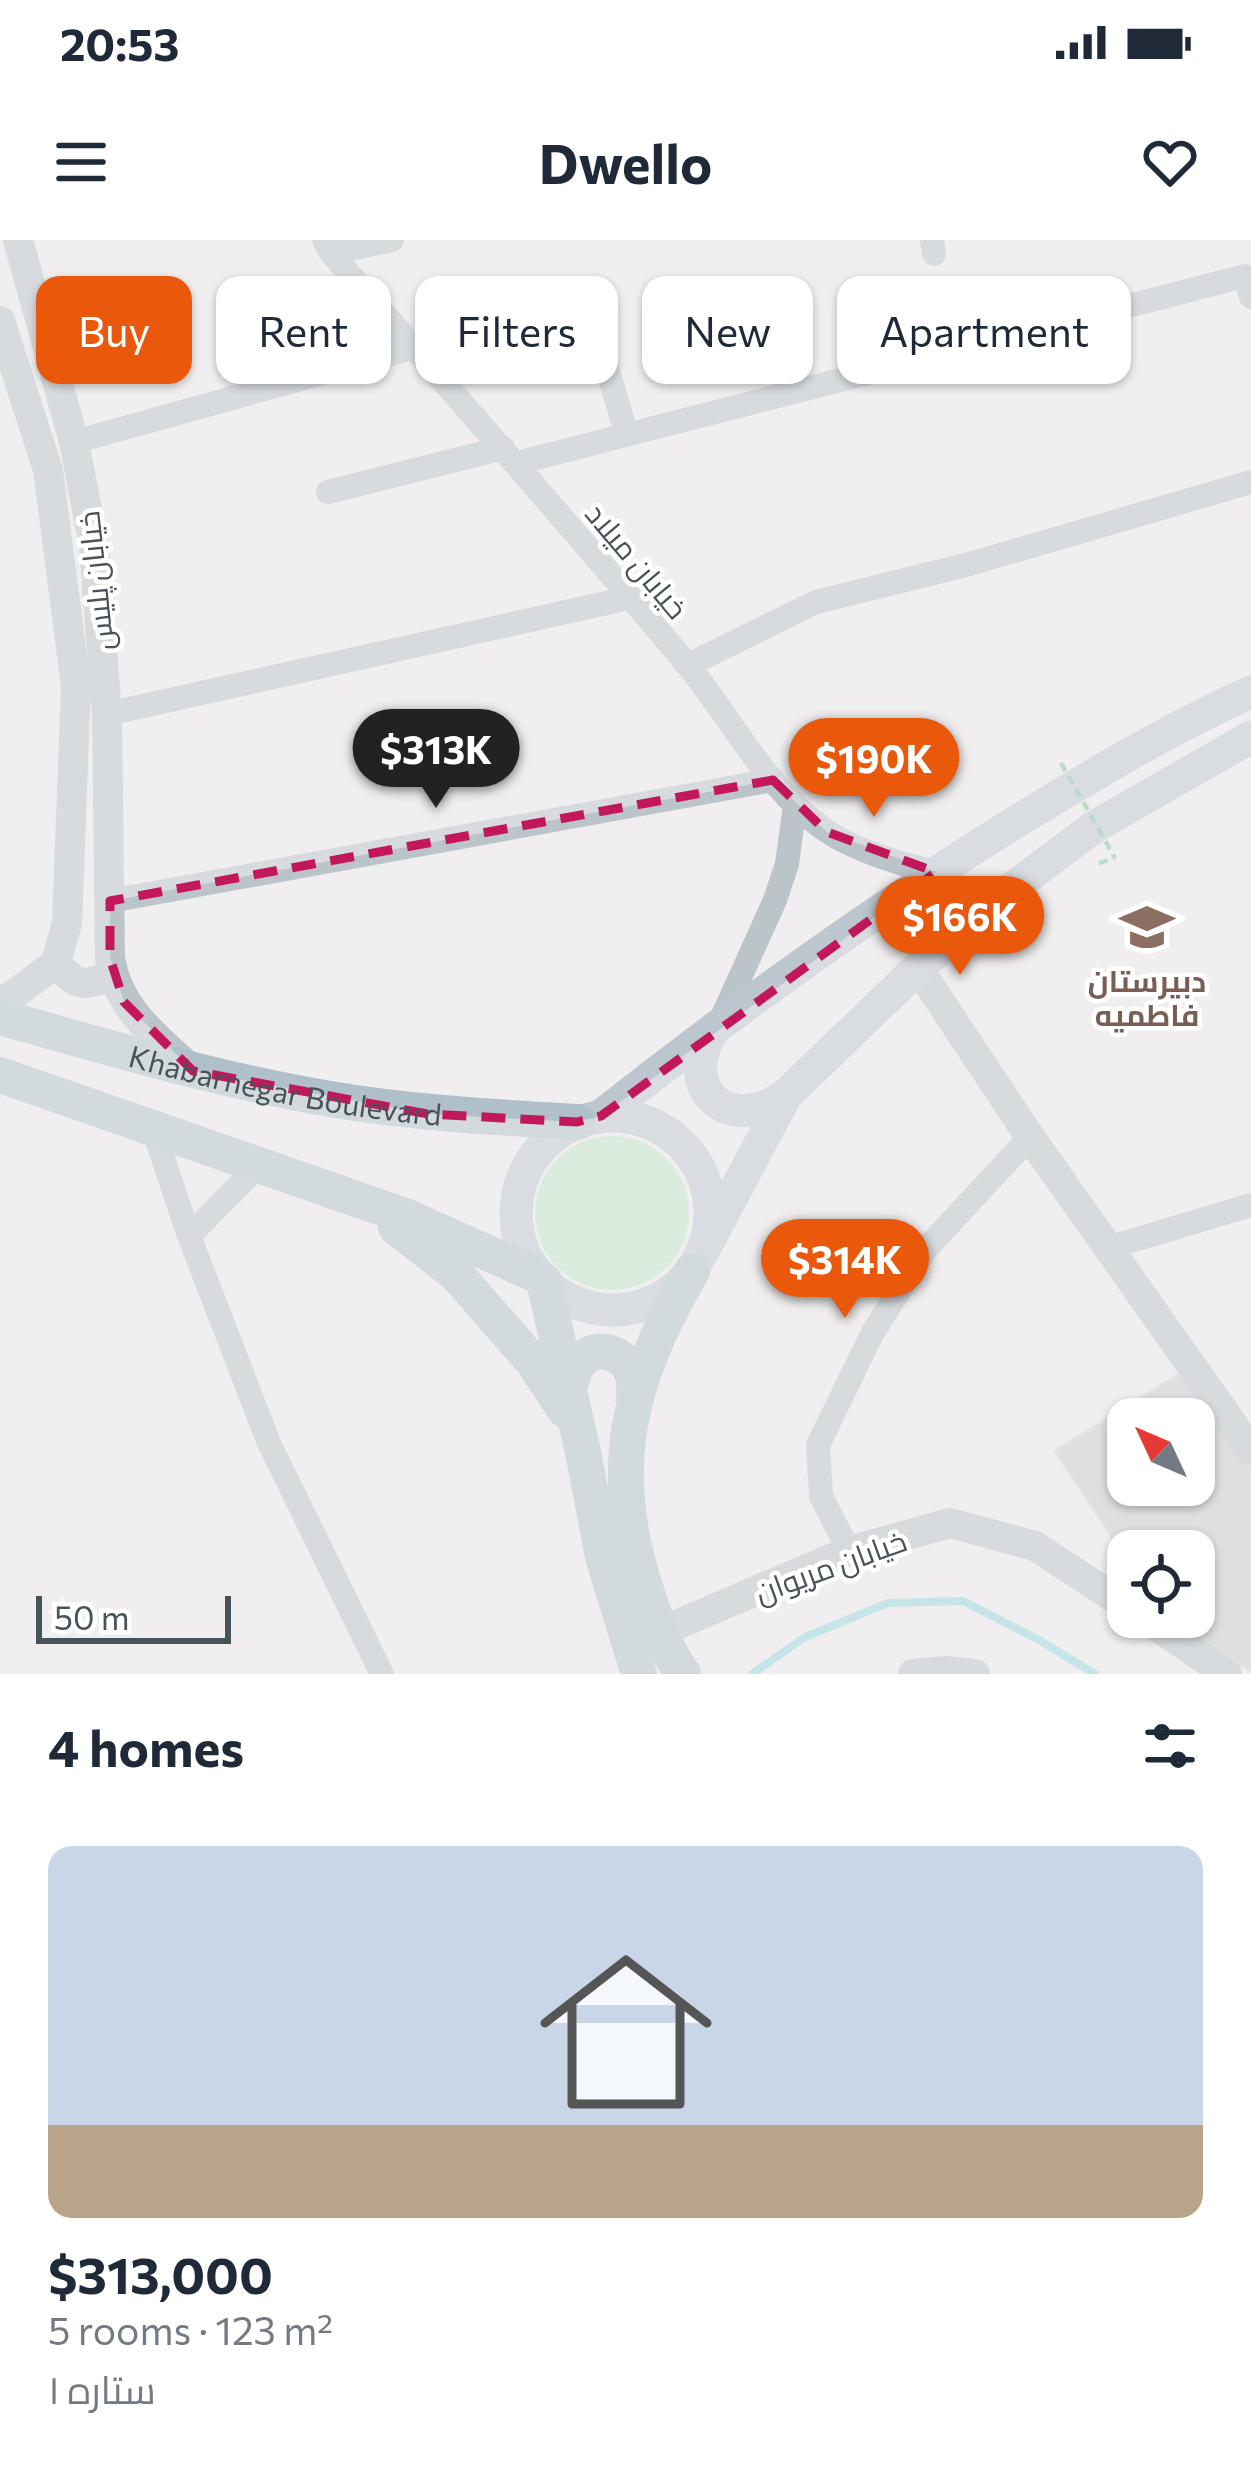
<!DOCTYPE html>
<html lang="en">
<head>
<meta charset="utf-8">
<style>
	body { margin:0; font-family:Commissioner,Cairo,sans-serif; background:#f2f2f3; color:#1f2937; height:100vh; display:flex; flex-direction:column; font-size:45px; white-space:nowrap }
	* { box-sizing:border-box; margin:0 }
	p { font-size:39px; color:#747a83 }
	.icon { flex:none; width:66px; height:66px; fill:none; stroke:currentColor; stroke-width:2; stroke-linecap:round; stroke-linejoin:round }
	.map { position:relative; height:1434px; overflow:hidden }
	.details { display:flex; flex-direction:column; background:#fff; flex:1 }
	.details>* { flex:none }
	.hud { position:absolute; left:36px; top:36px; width:1179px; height:108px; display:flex; gap:24px }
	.needle { width:78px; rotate:314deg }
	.fabs { position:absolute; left:1107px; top:1158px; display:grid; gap:24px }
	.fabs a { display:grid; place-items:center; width:108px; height:108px; border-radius:24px; background:#fff; box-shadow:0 3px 9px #0004; font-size:60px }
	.scale { position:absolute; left:36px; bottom:30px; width:195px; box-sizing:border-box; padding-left:12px; border:6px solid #485359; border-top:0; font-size:33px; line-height:42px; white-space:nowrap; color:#485359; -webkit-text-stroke:9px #fff; paint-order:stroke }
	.price { position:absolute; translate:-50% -102px; padding:0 27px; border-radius:42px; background:#ea580c; color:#fff; font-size:39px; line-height:78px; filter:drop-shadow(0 3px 6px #0008) }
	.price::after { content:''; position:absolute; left:50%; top:72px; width:36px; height:27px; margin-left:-18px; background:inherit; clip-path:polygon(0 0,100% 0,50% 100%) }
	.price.on { background:#222; color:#fff }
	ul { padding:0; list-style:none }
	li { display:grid; align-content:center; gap:24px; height:636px; padding:0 48px }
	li+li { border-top:3px solid #e0e1e3 }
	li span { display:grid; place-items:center; height:372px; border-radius:24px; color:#555 }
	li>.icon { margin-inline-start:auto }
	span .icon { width:216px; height:216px; fill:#fffc; stroke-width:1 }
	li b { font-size:51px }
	h2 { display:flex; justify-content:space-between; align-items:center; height:144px; padding:0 48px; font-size:51px }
	.tag { padding:0 42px; border-radius:24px; background:#fff; box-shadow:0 3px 9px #0004; font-size:42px; line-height:108px }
	.tag.on { background:#ea580c; color:#fff }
	.status { display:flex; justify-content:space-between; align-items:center; height:84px; padding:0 60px; background:#fff; direction:ltr }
	.status svg { height:33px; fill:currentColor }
	header { display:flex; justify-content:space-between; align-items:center; height:156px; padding:0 48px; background:#fff; font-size:54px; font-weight:700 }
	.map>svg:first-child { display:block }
</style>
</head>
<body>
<div class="status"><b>20:53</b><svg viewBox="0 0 49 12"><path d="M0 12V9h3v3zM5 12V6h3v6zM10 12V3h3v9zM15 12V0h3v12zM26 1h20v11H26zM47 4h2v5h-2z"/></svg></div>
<header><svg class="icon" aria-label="menu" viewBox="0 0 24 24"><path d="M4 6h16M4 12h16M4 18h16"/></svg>Dwello<svg class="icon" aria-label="heart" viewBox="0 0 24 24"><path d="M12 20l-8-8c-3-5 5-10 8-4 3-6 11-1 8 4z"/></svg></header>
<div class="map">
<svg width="1251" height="1434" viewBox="0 0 1251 1434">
	<rect width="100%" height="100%" fill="#f0eeee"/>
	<path fill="#c1e9cc" d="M535 973a77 77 0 1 1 154 0a77 77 0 1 1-154 0Z"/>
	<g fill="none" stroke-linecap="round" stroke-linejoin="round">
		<path stroke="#93d9e2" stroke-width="8" d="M752 1434 805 1397 888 1363 963 1361 1039 1400 1095 1434"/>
	</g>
	<path fill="#c9ccd0" stroke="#d3d5d9" stroke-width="3" fill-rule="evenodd" d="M1189 1128 1251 1218V1431L1166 1377H1194V1311H1128V1321L1055 1211ZM1128 1179H1194V1245H1128Z"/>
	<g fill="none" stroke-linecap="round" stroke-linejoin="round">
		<path stroke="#7dc499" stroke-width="4.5" stroke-dasharray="9 6" stroke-linecap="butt" d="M1099 623 1115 618"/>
		<path stroke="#bbc4c9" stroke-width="24" d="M324 0 331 13C449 149 569 283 685 422 731 477 765 548 825 590 854 610 902 625 936 632
			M932 0 934 14
			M331 13 392 0
			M591 75 627 195
			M74 202 413 108
			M517 223 1245 36 1251 57
			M328 252 503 208
			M688 425 816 362 966 325 1251 242
			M107 474 629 358
			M110 661 773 540
			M720 782 775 660 787 624 795 565
			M153 888 189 996 259 925
			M189 996 269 1203 382 1434
			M1111 1007 1251 965
			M849 1311 821 1256 818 1205 872 1094 925 1010 1030 897"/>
		<path stroke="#bbc4c9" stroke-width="30" d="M18 0 74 202 94 306 107 474 110 718C118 769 155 796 191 829
			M0 81 48 230 76 446 67 683 56 723 16 753 0 762
			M56 723C78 748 82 746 113 735
			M918 728 1030 897 1251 1210
			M1143 1377 1227 1434
			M660 1392 849 1311 950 1283 1035 1306 1128 1367
			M913 1434 946 1431 975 1434"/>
		<path stroke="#bcc6ce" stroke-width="33" d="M715 788C674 845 727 898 786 855
			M516 973a97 97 0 1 1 194 0a97 97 0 1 1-194 0Z
			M601 876C735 770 874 670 1019 580 1094 534 1171 488 1251 452
			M703 1011 786 855 918 728 1003 655 1094 587 1251 497"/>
		<g stroke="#b0c0ca" stroke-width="36">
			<path id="s1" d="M0 777C109 808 218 840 330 859 412 873 494 877 577 882"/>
			<path d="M0 835 405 976 537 1035"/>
			<path d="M396 987 456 1034 533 1122 565 1170"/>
			<path d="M544 1041 583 1212 603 1317 639 1434"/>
			<path d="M569 1150C571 1141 573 1130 579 1123 595 1102 626 1112 633 1136 635 1142 634 1149 634 1156"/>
			<path d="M683 1434C664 1408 656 1380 646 1350 605 1226 629 1140 692 1031"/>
		</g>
		<path stroke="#7dc499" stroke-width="4.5" stroke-dasharray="9 6" stroke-linecap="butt" d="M1061 523 1115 618"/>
	</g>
	<path d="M0 0H1251V1434H0ZM773 540 827 592 936 632 601 876 577 882 428 874 193 831 124 762 110 718V661Z" fill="#f0eeee" fill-opacity=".55" fill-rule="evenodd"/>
	<path fill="none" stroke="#c2185b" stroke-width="9" stroke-dasharray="24 15" stroke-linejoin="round" d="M773 540 827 592 936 632 601 876 577 882 428 874 193 831 124 762 110 718V661Z"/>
	<defs>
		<symbol id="school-bare" viewBox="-9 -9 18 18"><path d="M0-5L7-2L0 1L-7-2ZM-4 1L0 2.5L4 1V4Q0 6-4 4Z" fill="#8d6e63" stroke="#fff" stroke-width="2.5" paint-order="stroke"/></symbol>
	</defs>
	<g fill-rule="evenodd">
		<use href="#school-bare" x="1109" y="649" width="76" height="76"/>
	</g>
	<g text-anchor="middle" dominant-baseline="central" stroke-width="9" stroke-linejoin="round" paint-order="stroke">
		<g font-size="30" fill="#485359" stroke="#fff">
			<text transform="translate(638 320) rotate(50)">خیابان میلاد</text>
			<text transform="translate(94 341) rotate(-96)">خیابان پلیس</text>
			<text stroke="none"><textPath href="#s1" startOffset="294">Khabarnegar Boulevard</textPath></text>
			<text transform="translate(830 1325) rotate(-20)">خیابان مریوان</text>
		</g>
		<g font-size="30" font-weight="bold" fill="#785e54" stroke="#fff">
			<text x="1147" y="739">دبیرستان<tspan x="1147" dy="34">فاطمیه</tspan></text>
		</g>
	</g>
</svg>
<div class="fabs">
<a><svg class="needle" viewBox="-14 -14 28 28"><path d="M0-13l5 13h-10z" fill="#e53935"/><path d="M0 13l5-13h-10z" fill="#747a83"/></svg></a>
<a><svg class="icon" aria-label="locate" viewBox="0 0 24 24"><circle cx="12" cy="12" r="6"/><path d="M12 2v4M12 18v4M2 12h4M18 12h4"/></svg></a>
</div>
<div class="scale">50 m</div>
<b class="price on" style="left:436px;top:571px">$313K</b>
<b class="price" style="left:874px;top:580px">$190K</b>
<b class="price" style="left:960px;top:738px">$166K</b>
<b class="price" style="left:845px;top:1081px">$314K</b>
<div class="hud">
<a class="tag on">Buy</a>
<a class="tag">Rent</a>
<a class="tag">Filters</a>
<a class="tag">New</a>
<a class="tag">Apartment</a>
</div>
</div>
<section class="details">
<h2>4 homes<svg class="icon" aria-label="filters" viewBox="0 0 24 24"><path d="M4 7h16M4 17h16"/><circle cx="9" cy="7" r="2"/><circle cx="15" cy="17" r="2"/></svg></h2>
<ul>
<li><span style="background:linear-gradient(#c9d6e8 75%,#b9a48a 0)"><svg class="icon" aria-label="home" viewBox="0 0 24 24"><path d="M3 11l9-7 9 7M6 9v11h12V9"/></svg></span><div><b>$313,000</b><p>5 rooms · 123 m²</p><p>ستاره ۱</p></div></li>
</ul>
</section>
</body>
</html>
